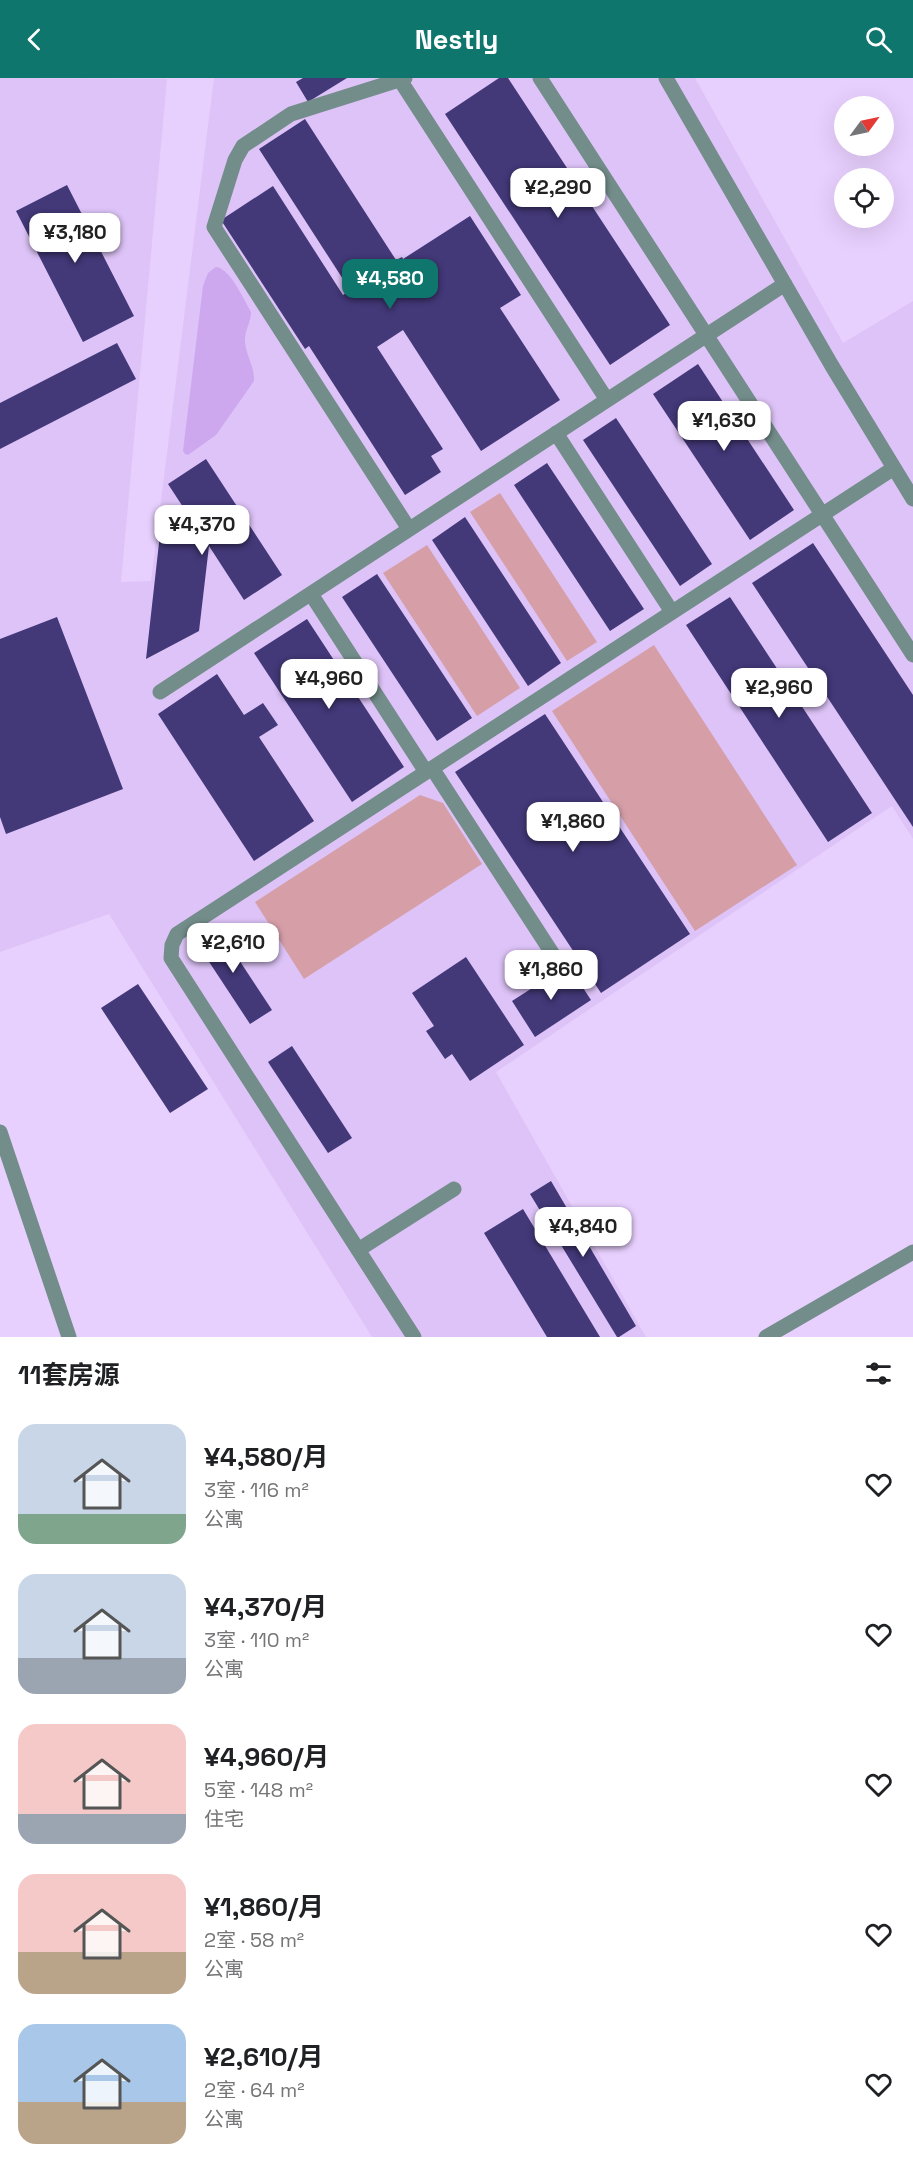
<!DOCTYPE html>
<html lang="zh">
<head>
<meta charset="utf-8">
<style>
	body { margin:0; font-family:"Space Grotesk","Noto Sans SC",sans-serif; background:#f6f6f6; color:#202124; height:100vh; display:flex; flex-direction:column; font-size:22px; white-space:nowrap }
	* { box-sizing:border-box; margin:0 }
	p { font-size:20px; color:#757577 }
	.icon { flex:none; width:33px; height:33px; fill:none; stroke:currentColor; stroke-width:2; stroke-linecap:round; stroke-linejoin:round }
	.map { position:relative; height:1259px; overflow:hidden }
	.side { display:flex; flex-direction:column; background:#fff; flex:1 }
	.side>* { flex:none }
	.needle { width:39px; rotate:57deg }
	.tools { position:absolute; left:834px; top:18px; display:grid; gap:12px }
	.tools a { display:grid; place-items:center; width:60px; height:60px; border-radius:50%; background:#fff; box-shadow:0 6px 24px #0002; font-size:30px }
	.price { position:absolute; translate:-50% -51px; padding:0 14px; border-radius:12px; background:#fff; color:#222; font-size:20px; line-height:39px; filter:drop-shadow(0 2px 3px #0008) }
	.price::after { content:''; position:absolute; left:50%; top:36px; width:18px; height:14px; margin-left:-9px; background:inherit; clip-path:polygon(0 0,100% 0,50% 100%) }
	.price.current { background:#0f766e; color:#fff }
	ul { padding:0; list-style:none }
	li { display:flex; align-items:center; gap:18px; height:150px; padding:0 18px }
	li span { display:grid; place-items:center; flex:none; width:168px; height:120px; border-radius:18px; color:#555 }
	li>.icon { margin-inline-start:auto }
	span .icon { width:72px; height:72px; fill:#fffc; stroke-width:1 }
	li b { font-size:26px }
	h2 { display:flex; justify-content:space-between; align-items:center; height:72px; padding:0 18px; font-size:26px }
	header { display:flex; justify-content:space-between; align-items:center; height:78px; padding:0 18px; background:#0f766e; color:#fff; font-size:27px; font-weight:800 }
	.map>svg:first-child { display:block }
</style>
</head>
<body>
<header><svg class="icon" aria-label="back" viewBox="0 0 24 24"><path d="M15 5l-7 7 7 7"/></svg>Nestly<svg class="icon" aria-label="search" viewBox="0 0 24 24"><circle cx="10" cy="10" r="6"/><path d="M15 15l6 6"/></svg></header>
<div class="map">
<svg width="913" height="1259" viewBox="0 0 913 1259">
	<rect width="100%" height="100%" fill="#e8d0fe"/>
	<path fill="#ddc3f7" d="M0 0 167 1 121 504 151 503 214 0H695L843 265 913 223V761L892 728 496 994 646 1259H372L109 836 0 874Z"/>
	<path fill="#d69fa8" d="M500 415 597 564 567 583 470 434Z
		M427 467 520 610 477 638 383 495Z
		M654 567 797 787 695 853 552 633Z
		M420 717 443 725 482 786 304 901 255 824Z"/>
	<path fill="#cda8ee" d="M216 189C230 190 244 222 251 234 251 245 244 253 245 264 246 278 255 289 254 303L216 357 188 377 185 376 183 373 203 208 208 195Z"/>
	<path fill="#433878" d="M303 0H347L308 24 296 4Z
		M499 0H508L670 247 610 287 445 36Z
		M305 41 396 182 402 179 403 181 470 138 521 217 500 230 560 322 481 373 403 252 377 269 443 371 431 378 441 394 405 417 309 268 305 271 221 142 273 108 343 217 350 212 259 71Z
		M67 107 134 238 83 264 16 133Z
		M117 265 136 301 0 371V325Z
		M698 286 794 432 750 462 653 316Z
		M616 340 712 486 680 508 583 362Z
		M206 381 282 497 244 522 209 468 199 553 146 581 161 447 185 432 168 406Z
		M547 385 644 531 610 553 514 407Z
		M465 439 561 585 528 608 432 462Z
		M813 465 913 617V749L752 505Z
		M377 496 472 640 437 663 342 519Z
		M730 519 872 735 828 764 686 547Z
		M57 539 123 711 6 756 0 739V561Z
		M307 541 404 689 352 724 254 575Z
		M217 596 244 637 263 625 278 647 259 659 314 743 254 783 158 636Z
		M545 636 690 856 601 915 455 694Z
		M216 847 272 932 250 946 194 861Z
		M466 879 524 967 470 1003 452 976 445 981 426 953 434 948 412 915Z
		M568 887 591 922 535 959 512 923Z
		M138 906 208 1011 170 1035 101 930Z
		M292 968 352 1060 328 1075 268 984Z
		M551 1103 636 1248 619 1259H617L530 1116Z
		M523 1131 600 1259H547L484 1155Z"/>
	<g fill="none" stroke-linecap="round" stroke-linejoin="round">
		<path stroke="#738d8a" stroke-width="15" d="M405 0 291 36 243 68 235 82 214 149 409 451
			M540 0 913 577
			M666 0 832 288 913 421
			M400 2 607 322
			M556 355 672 534
			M311 516 426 694
			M160 614 785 206
			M432 690 554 878
			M0 1054 69 1259
			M358 1172 454 1111
			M414 1259 171 880 172 867 177 856 894 390
			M766 1259 913 1174"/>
	</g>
</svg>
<div class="tools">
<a><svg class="needle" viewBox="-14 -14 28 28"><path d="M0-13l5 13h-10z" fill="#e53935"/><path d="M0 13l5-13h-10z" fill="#757577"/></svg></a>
<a><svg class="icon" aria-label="locate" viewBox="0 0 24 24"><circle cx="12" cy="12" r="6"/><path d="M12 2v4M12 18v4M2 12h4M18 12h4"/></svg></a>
</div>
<b class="price" style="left:558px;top:141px">¥2,290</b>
<b class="price" style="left:75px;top:186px">¥3,180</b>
<b class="price current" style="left:390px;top:232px">¥4,580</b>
<b class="price" style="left:724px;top:374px">¥1,630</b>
<b class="price" style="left:202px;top:478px">¥4,370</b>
<b class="price" style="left:329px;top:632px">¥4,960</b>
<b class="price" style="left:779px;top:641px">¥2,960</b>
<b class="price" style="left:573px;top:775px">¥1,860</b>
<b class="price" style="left:233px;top:896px">¥2,610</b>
<b class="price" style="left:551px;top:923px">¥1,860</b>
<b class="price" style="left:583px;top:1180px">¥4,840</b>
</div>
<section class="side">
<h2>11套房源<svg class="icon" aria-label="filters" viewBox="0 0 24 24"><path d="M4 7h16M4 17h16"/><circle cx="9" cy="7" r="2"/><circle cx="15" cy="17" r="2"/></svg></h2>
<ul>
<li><span style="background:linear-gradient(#c9d6e8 75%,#7fa58c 0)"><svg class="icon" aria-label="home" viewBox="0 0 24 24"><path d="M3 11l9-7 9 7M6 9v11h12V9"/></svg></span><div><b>¥4,580/月</b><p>3室 · 116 m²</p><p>公寓</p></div><svg class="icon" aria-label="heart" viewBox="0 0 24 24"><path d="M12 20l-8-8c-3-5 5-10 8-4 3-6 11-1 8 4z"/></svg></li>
<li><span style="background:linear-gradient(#c9d6e8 70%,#9aa5b1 0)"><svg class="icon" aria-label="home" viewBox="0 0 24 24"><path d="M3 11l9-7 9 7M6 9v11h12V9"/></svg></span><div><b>¥4,370/月</b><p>3室 · 110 m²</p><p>公寓</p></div><svg class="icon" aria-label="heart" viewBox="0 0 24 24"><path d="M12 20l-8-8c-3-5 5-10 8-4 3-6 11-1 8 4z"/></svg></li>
<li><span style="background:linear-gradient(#f6c9c9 75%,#9aa5b1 0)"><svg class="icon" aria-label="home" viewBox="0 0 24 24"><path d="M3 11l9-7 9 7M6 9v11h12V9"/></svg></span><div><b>¥4,960/月</b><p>5室 · 148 m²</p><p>住宅</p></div><svg class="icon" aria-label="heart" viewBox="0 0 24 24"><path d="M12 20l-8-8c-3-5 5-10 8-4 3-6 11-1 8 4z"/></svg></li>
<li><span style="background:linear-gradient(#f6c9c9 65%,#b9a48a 0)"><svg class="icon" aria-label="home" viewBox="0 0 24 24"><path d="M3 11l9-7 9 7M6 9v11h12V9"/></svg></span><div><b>¥1,860/月</b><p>2室 · 58 m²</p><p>公寓</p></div><svg class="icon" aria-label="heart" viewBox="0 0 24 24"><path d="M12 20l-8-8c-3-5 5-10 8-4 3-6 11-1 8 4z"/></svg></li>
<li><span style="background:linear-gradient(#a9c7e8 65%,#b9a48a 0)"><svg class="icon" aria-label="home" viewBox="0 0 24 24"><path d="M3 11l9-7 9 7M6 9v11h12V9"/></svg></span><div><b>¥2,610/月</b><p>2室 · 64 m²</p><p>公寓</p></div><svg class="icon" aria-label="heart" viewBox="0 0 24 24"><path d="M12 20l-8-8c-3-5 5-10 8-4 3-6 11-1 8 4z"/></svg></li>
</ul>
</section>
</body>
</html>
